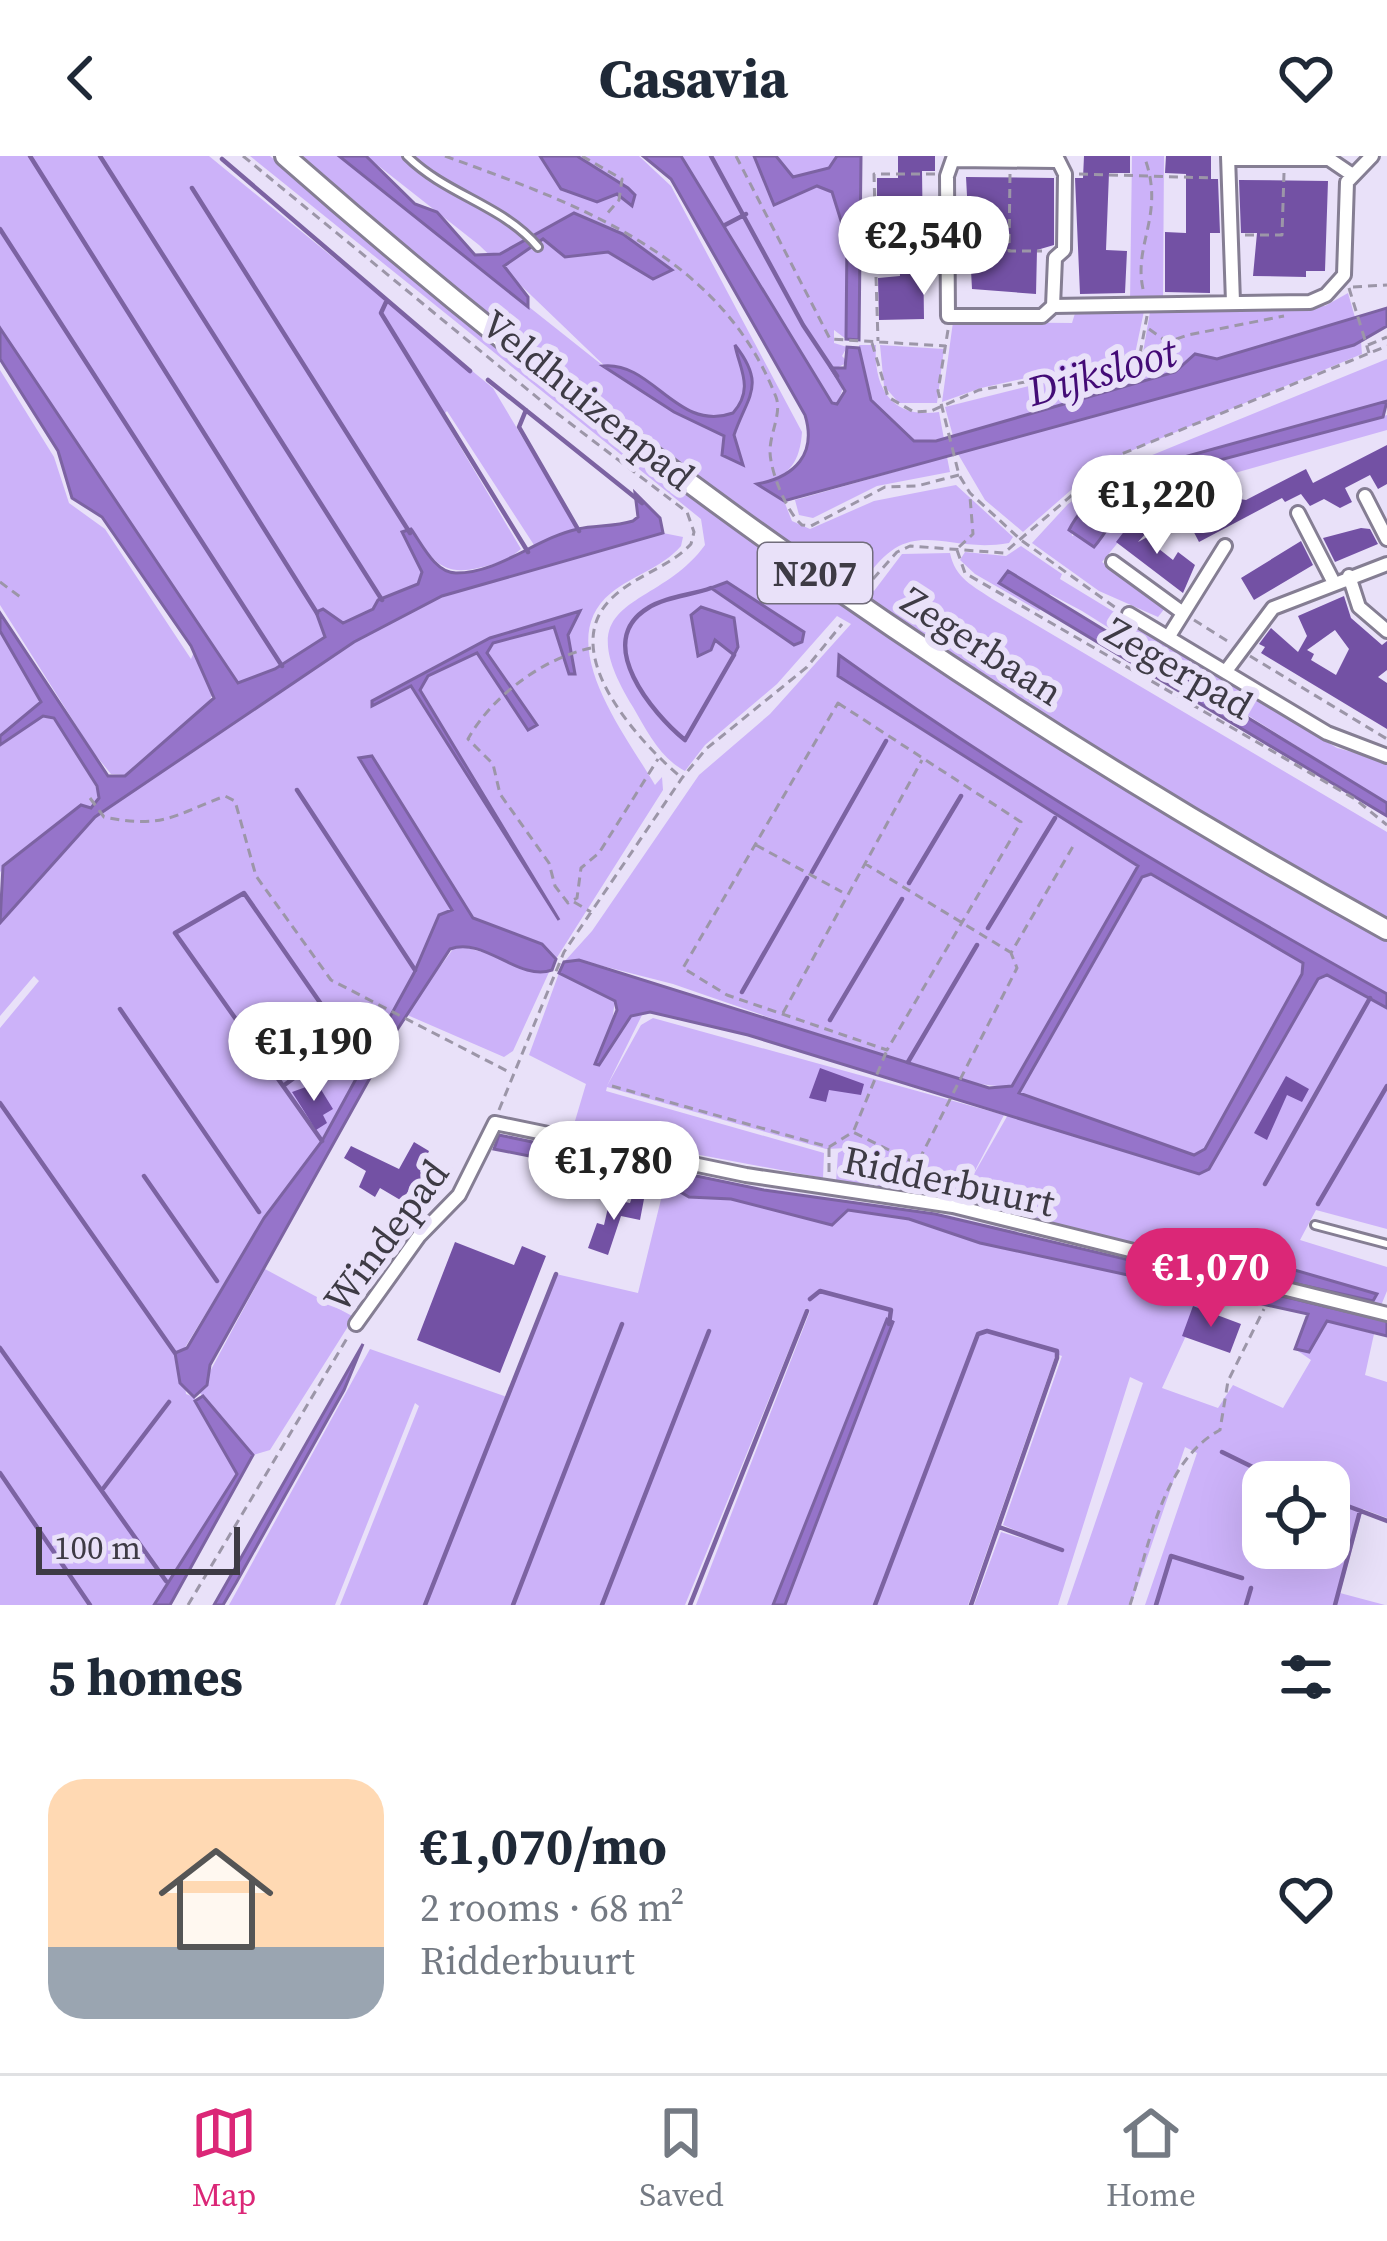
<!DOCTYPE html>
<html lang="en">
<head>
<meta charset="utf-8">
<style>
	body { margin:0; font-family:"Source Serif 4",serif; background:#f2f2f3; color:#1f2937; height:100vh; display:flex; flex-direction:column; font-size:45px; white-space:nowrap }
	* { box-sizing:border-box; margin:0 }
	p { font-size:39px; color:#747a83 }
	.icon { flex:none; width:66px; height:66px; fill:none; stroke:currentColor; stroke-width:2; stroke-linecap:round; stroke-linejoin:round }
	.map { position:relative; height:1449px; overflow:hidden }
	.panel { display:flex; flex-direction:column; background:#fff; flex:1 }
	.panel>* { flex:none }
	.controls { position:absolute; left:1242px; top:1305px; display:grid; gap:24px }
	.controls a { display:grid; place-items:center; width:108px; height:108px; border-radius:24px; background:#fff; box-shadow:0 12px 48px #0002; font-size:60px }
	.scale { position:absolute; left:36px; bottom:30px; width:204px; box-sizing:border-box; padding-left:12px; border:6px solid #3e3b45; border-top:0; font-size:33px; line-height:42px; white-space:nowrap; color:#3e3b45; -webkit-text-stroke:9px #e9e1f9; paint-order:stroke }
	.price { position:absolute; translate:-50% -102px; padding:0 27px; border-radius:42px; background:#fff; color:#222; font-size:39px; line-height:78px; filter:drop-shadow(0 3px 6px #0008) }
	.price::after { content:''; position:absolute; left:50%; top:72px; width:36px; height:27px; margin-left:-18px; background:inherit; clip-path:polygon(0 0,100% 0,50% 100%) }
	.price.selected { background:#db2777; color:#fff }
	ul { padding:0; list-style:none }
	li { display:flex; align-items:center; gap:36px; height:300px; padding:0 48px }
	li+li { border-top:3px solid #e0e1e3 }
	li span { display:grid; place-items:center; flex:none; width:336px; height:240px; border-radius:36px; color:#555 }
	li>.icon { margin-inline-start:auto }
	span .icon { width:144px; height:144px; fill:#fffc; stroke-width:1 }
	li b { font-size:51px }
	h2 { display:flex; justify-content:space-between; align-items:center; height:144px; padding:0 48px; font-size:51px }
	header { display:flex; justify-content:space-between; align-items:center; height:156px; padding:0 48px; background:#fff; font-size:54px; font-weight:800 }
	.dock { display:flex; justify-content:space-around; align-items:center; height:168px; border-top:3px solid #e0e1e3; background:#fff; font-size:33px; color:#747a83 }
	.dock a { display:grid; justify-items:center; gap:6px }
	.dock .selected { color:#db2777 }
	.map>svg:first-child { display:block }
</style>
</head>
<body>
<header><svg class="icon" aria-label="back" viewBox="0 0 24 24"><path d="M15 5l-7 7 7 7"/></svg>Casavia<svg class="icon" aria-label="heart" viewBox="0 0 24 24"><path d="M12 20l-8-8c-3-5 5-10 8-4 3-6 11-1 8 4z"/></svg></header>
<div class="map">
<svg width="1387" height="1449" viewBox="0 0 1387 1449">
	<rect width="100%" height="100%" fill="#e9e1f9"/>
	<path fill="#ccb2f9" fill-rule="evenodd" d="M0 0H209L493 232 577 373 534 389 447 255 442 260 521 393C507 405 496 408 478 412 441 421 431 402 412 374L403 377 422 416 419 427 378 444 373 453 343 467 317 456 325 480 275 513 238 527 0 171Z
		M250 0H270C614 299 988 565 1387 786V838C1197 736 1014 625 839 500V520L1138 711 1012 930C969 933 929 908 889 903L673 828 579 804 564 806 592 775 699 619 770 558 851 468 837 460 777 528 705 589 685 615C660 602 647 575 633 551 563 437 656 457 705 389L701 363Z
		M295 0H339L611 216 479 89 366 0H639L671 30 802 276C800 306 789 322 759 327L784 345 792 365 810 373 874 345 956 329 1013 381 1009 387C943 399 910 354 863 427L874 435 902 398 950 397C955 422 973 430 994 444L1387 676V766L1131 620 872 448 573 230Z
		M681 0H837L847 84 846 183 834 174V187L847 191 842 200 848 206 833 214 844 229 837 249 827 243Z
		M1132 0H1164L1163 146H1130Z
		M1348 137 1356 165 1217 203 1201 198 1175 216 953 280 945 251 1142 202 1150 156 1325 150Z
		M1076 154 1144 155 1135 198 981 232 942 246 953 166 1072 167Z
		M1361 186 1362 198 1102 307 1023 376 985 344 958 298Z
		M859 189H876C873 233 893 263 939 256L944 283 914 285C876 268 861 228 859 189Z
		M880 189 944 193 937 247H899L884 230Z
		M1387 203V245L1148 311 1071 368 1072 380 1122 355 1129 334 1145 324 1387 259V274L1157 339 1102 406 1165 452 1158 461 1099 435 1032 387 1068 348 1123 311Z
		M0 214 54 301 69 347 105 373 191 503 194 496 213 536 206 554 125 619 111 618 93 596 0 449Z
		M947 301 950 316 877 330 813 362 799 359 795 344Z
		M663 377 683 381 681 390C662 412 633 419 611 437 550 486 628 582 655 629L662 621 663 634 556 803 541 788 473 763 372 600 452 754 439 759 414 817 322 985 264 1062 181 1198 186 1238 194 1241 237 1318 154 1449H0V872L39 825 34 820 0 860V767L95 661 354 486 442 440Z
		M1021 390 1062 418 1060 423 1337 592 1387 605V647L1082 455 1050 438 1039 455 975 418 960 404 965 396 1006 400Z
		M0 475 41 547 0 580Z
		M43 561 54 562 96 631 99 644 91 652 80 649 0 716V590Z
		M1151 718 1303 807 1302 818 1205 993 1194 999 1019 937 1142 721Z
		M456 789 550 814 513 895 504 901 405 858Z
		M559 817 615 844 612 867 621 873 631 860 642 859 607 930 641 869 653 862 1004 959 967 1030 1009 957 1199 1018 1318 823 1327 819 1387 852V1073L1316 1054 1300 1084 1387 1111V1135L1380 1152 1373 1145 1376 1137 1243 1099 1234 1078 1211 1109 960 1044 836 1026 838 997 847 992 826 993 607 931 606 935 824 997 823 1022 572 975 586 928 529 899Z
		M665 1027 689 1041 731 1043 832 1069 848 1054 909 1063 980 1087 1206 1136 1162 1232 1218 1252 1233 1229 1283 1252 1311 1204 1295 1193 1309 1196 1327 1165 1374 1178 1365 1219 1387 1226V1362L1363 1353 1340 1437 1385 1449H1145L1197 1297 1185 1291 1131 1449H1067L1143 1227 1130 1221 1058 1449H974L1001 1376 1064 1395 1003 1369 1062 1200 1056 1198 968 1449H785L892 1166 888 1164 773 1449H696L810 1155 806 1152 685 1449H340L419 1250 415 1247 335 1449H229L370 1193 507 1241 556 1118 638 1137ZM1263 1326H1329V1392H1263Z
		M265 1113 354 1161 270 1294 253 1299 199 1236Z"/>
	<path fill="#9674ca" stroke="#7c63a2" stroke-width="3" fill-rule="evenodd" d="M339 0H366L415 48 437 56 475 99 500 98 574 57 623 78 672 114 653 123 608 96 565 101 543 83 504 110 528 141V151Z
		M540 0H577L628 32 635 39 632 50 617 38 597 46 561 33Z
		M643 0H681L832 247 837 248 845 235 831 212H845L847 191 859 192 871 244 914 285H936L1175 216 1195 198 1217 203 1387 152V170L1354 189 784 345 757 328C795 321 817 298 805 259L671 23Z
		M754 0H776L793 21 829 12 837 0H861L859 184 846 183 847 84 832 36 817 30 774 49Z
		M0 172 238 527 275 513 325 481 316 456 323 453 343 467 373 453 378 444 418 428 422 416 402 376 411 373C422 388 435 417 456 417 500 417 536 382 578 373 596 369 614 371 633 365L638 361 635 337 660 362 663 377 442 440 354 486 95 661 0 767 3 710 81 649 91 652 99 642 97 630 54 562 43 560 0 589V580L41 546 0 475V457L108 620H125L214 542 191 490 102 361 72 342 58 295 0 203Z
		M735 189C767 230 747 240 734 279L743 309 722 299 724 280 674 256 603 210C653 205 677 277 733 257 755 232 739 212 735 189Z
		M1387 245 1383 261 1144 324C1122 339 1113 370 1094 391L1069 374C1084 343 1117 324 1148 311Z
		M1008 415 1387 647V660L999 427Z
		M727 426 804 476 802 486 794 489 711 432Z
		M701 451 734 462 738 491 734 499 715 484 711 494 698 500 691 459Z
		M580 455 568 479 575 518H569L554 471 493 487 487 497 537 569 528 574 477 497 428 520 420 534 559 764 411 530 372 550V545L490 482Z
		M839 499C1014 625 1198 732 1387 838V852L1327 819 1318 823 1209 1013 1199 1018 748 879 650 856 631 860 599 909 595 908 617 854 615 845 559 817 564 806 579 804 989 932 1012 930 1138 710 838 520ZM1151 718 1303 807 1302 818 1205 993 1194 999 1019 937 1142 721Z
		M372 600 473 762 542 788 556 803 552 814C519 826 484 780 450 793L395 877 210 1209 207 1229 194 1241 180 1227 175 1197 187 1192 264 1062 322 985 414 817 439 759 452 754 359 602Z
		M499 979 764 1034 935 1058 1387 1165V1180L1327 1165 1309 1196 1295 1193 1308 1158 980 1087 909 1063 848 1054 832 1069 731 1043 689 1041 665 1027 494 993Z
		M1234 1077 1243 1099 1377 1138 1373 1145 1211 1109Z
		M887 1163 893 1166 785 1449H773Z
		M363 1188 344 1234 236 1427 223 1449H214Z
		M203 1240 253 1299 170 1449H154L237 1318 195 1245Z"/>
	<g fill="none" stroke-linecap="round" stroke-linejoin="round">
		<path stroke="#7c63a2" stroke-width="4.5" d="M30 0 317 457
			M100 0 382 444
			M711 0 803 169 837 220
			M222 3 470 215
			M192 32 410 377
			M725 69 746 58
			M0 73 282 510
			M387 144 381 157 528 396
			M488 224 642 347
			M526 254 519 271 579 375
			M711 432C692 439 665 441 648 452 592 486 653 558 685 584L734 499
			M297 634 415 814
			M812 716 886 585
			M909 727 961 640
			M988 772 1055 662
			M742 836 807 722
			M120 853 259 1056
			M830 864 902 743
			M908 906 977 789
			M283 930 346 884 244 737 175 777 322 985
			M0 947 175 1197
			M144 1020 217 1125
			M1265 1028 1370 842
			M1318 1048 1387 930
			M810 1143 820 1135 891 1154 889 1168
			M0 1192 166 1425
			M1222 1296 1283 1326
			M0 1317 90 1449
			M102 1334 169 1246
			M1329 1343 1387 1365
			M999 1371 1062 1394
			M425 1449 556 1118
			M513 1449 622 1168
			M602 1449 709 1175
			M690 1449 807 1155
			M875 1449 978 1178 987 1175 1057 1195V1202L971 1449
			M1156 1449 1171 1400 1242 1422
			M1246 1449 1251 1432
			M1335 1449 1360 1355"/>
	</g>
	<path fill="#7351a4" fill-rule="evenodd" d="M898 0H935V15H922L924 163 879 164 878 122 900 120 899 85V57L877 58V22H898Z
		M1084 0H1130V17H1109L1106 94 1127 95 1125 137 1080 138 1075 22H1083Z
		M1166 0H1211V23H1218L1220 77H1210V137L1165 136V76L1186 77V18L1165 17Z
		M966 21 1054 22V89L1037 94 1036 138 972 133Z
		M1239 24 1328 25 1325 115H1306V121L1253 120 1257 77H1241Z
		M1387 289V328L1378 333 1370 319 1345 332 1352 346 1340 352 1324 343 1310 350 1301 338 1285 346 1282 342 1199 386 1186 361 1228 334 1233 342 1246 344 1306 313 1313 327Z
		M1132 365 1147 376 1138 386 1151 379 1158 384 1154 389 1173 404 1178 396 1195 409 1183 437 1116 386Z
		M1361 372 1370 373 1378 388 1335 406 1323 382Z
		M1301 385 1313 409 1254 444 1241 422Z
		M1344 440 1351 462 1382 489 1387 485V514L1378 521 1387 527V573L1261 497 1265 491 1259 488 1271 472 1298 496 1307 480 1298 460ZM1335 474 1349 493 1336 519 1311 504 1314 498 1307 494Z
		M820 912 864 928 861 939 829 934 826 946 809 942Z
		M1286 920 1309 933 1302 946 1287 939 1267 984 1254 977Z
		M317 927 333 953 323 959 327 967 316 974 292 936Z
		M414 986 429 995 420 1016 431 1023 424 1034 413 1027 402 1045 380 1032 375 1041 359 1031 366 1015 344 1002 351 990 399 1013Z
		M632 1041 644 1043 640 1064 621 1060 608 1099 588 1092 597 1067 604 1069 610 1043 630 1047Z
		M455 1086 514 1109 522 1090 546 1100 500 1217 417 1184Z
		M1193 1150 1241 1168 1230 1197 1182 1180Z"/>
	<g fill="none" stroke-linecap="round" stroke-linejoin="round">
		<defs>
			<path id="lane" d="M407 0C446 39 503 49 538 91
				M1315 1069 1387 1088"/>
			<path id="street" d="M954 0 947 20 948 160H1042L1053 150 1055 102 1064 94 1065 18 1056 0
				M1228 0 1233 146
				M1228 3H1329L1351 18
				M954 4 1056 5
				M1053 150 1310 146 1326 139 1344 119 1347 26 1372 0
				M1365 340 1387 383
				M1298 357 1333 425
				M1113 406 1183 457
				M1349 420 1359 451 1387 475
				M1129 458 1327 577 1387 600
				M1169 480 1225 390
				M1226 515 1273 452 1387 408
				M356 1168 419 1080 459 1039 495 967 746 1019 953 1050 1387 1158"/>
			<path id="primary" d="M285 0C623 298 993 557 1387 774"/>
		</defs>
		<use href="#lane" stroke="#857e93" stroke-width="12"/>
		<use href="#street" stroke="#857e93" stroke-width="18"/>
		<use href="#primary" stroke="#857e93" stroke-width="24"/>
		<path stroke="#9c96a8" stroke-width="3" stroke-dasharray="9 6" stroke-linecap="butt" d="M243 0 550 252 687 356 694 376 691 388C670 411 636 419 613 441 554 495 640 587 682 622
			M445 0C576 48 720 97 776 241 782 257 770 277 770 295 770 315 787 357 802 369L811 370 885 331 917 330 959 319
			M582 0 622 23 619 44 605 60
			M736 0 830 183 946 190
			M1010 18 1009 95H1042
			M1079 18 1214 22
			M875 56 874 18H936
			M1245 79H1282L1284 17
			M995 97H1009
			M876 121 878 185
			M1353 131 1387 129
			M1349 132 1369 197
			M1143 133C1133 87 1166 58 1144 0
			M1149 173 1166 185
			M948 174 938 235 959 319 970 337 1021 384 1116 452
			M872 187 888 241 914 256 931 255 979 234 1078 217 1188 179 1284 160
			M1368 189 1387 181
			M1140 198 1147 160
			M959 391 973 378 970 341
			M957 394 965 417 1355 643 1387 669
			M873 423 897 396 910 390 1004 397 1119 299 1387 190
			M0 426 23 443
			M1194 464 1232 488
			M591 492C543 502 491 541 468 583L493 608 500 638 549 707 555 730 568 747 577 742 581 712 599 697 658 603
			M1250 500 1387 583
			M838 547 1021 666 887 894 727 839 683 812Z
			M90 642 104 661C162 673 173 660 225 640L235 645 256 720 331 824 511 917
			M756 689 842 736
			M864 707 1010 796
			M574 746 591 756
			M783 857 922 604
			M612 930 829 991 853 976 917 1008 1017 812 1011 797 1075 687
			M499 954 564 796 682 622 706 593 807 511 842 468
			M854 974 887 894
			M829 992V1019
			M188 1449 349 1179
			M1130 1449C1149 1391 1162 1305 1220 1274L1228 1225 1264 1153"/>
		<use href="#lane" stroke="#fff" stroke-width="6"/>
		<use href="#street" stroke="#fff" stroke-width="12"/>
		<use href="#primary" stroke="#fff" stroke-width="18"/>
	</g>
	<g text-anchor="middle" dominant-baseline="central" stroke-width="12" stroke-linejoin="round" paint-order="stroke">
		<rect fill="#e9e1f9" stroke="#716d7b" stroke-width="3" x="758" y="387" width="114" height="60" rx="9"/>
		<g font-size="36" font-weight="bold" fill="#3e3b45">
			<text x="815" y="417">N207</text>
		</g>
		<g font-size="39" fill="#3e3b45" stroke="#e9e1f9">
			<text transform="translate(588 244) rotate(39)">Veldhuizenpad</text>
			<text transform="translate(982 490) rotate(33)">Zegerbaan</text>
			<text transform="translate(1179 512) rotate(30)">Zegerpad</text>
			<text transform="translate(949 1025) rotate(12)">Ridderbuurt</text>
			<text transform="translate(386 1080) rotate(-53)">Windepad</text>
		</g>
		<g font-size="42" font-style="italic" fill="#430b76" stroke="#e9e1f9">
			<text transform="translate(1102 215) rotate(-16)">Dijksloot</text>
		</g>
	</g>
</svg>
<div class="controls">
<a><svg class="icon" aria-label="locate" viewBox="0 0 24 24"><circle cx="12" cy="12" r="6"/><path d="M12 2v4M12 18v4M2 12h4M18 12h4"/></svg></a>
</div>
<div class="scale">100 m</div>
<b class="price" style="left:924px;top:142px">€2,540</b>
<b class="price" style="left:1157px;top:401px">€1,220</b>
<b class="price" style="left:314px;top:948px">€1,190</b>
<b class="price" style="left:614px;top:1067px">€1,780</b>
<b class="price selected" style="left:1211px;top:1174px">€1,070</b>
</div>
<section class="panel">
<h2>5 homes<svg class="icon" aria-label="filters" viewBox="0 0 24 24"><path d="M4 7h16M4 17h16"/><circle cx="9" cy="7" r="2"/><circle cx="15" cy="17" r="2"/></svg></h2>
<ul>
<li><span style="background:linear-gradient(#ffd9b3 70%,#9aa5b1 0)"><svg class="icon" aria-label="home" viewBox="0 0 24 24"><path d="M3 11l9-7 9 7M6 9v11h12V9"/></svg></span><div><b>€1,070/mo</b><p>2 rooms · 68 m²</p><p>Ridderbuurt</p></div><svg class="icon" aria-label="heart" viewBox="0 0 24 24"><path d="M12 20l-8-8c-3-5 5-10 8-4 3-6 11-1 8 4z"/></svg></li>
</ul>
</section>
<nav class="dock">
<a class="selected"><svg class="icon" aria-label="map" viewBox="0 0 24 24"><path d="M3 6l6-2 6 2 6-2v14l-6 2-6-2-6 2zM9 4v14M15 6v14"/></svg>Map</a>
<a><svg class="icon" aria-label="saved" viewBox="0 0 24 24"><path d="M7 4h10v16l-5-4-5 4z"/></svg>Saved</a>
<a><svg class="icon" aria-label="home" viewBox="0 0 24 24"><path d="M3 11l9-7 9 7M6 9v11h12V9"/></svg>Home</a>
</nav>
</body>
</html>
